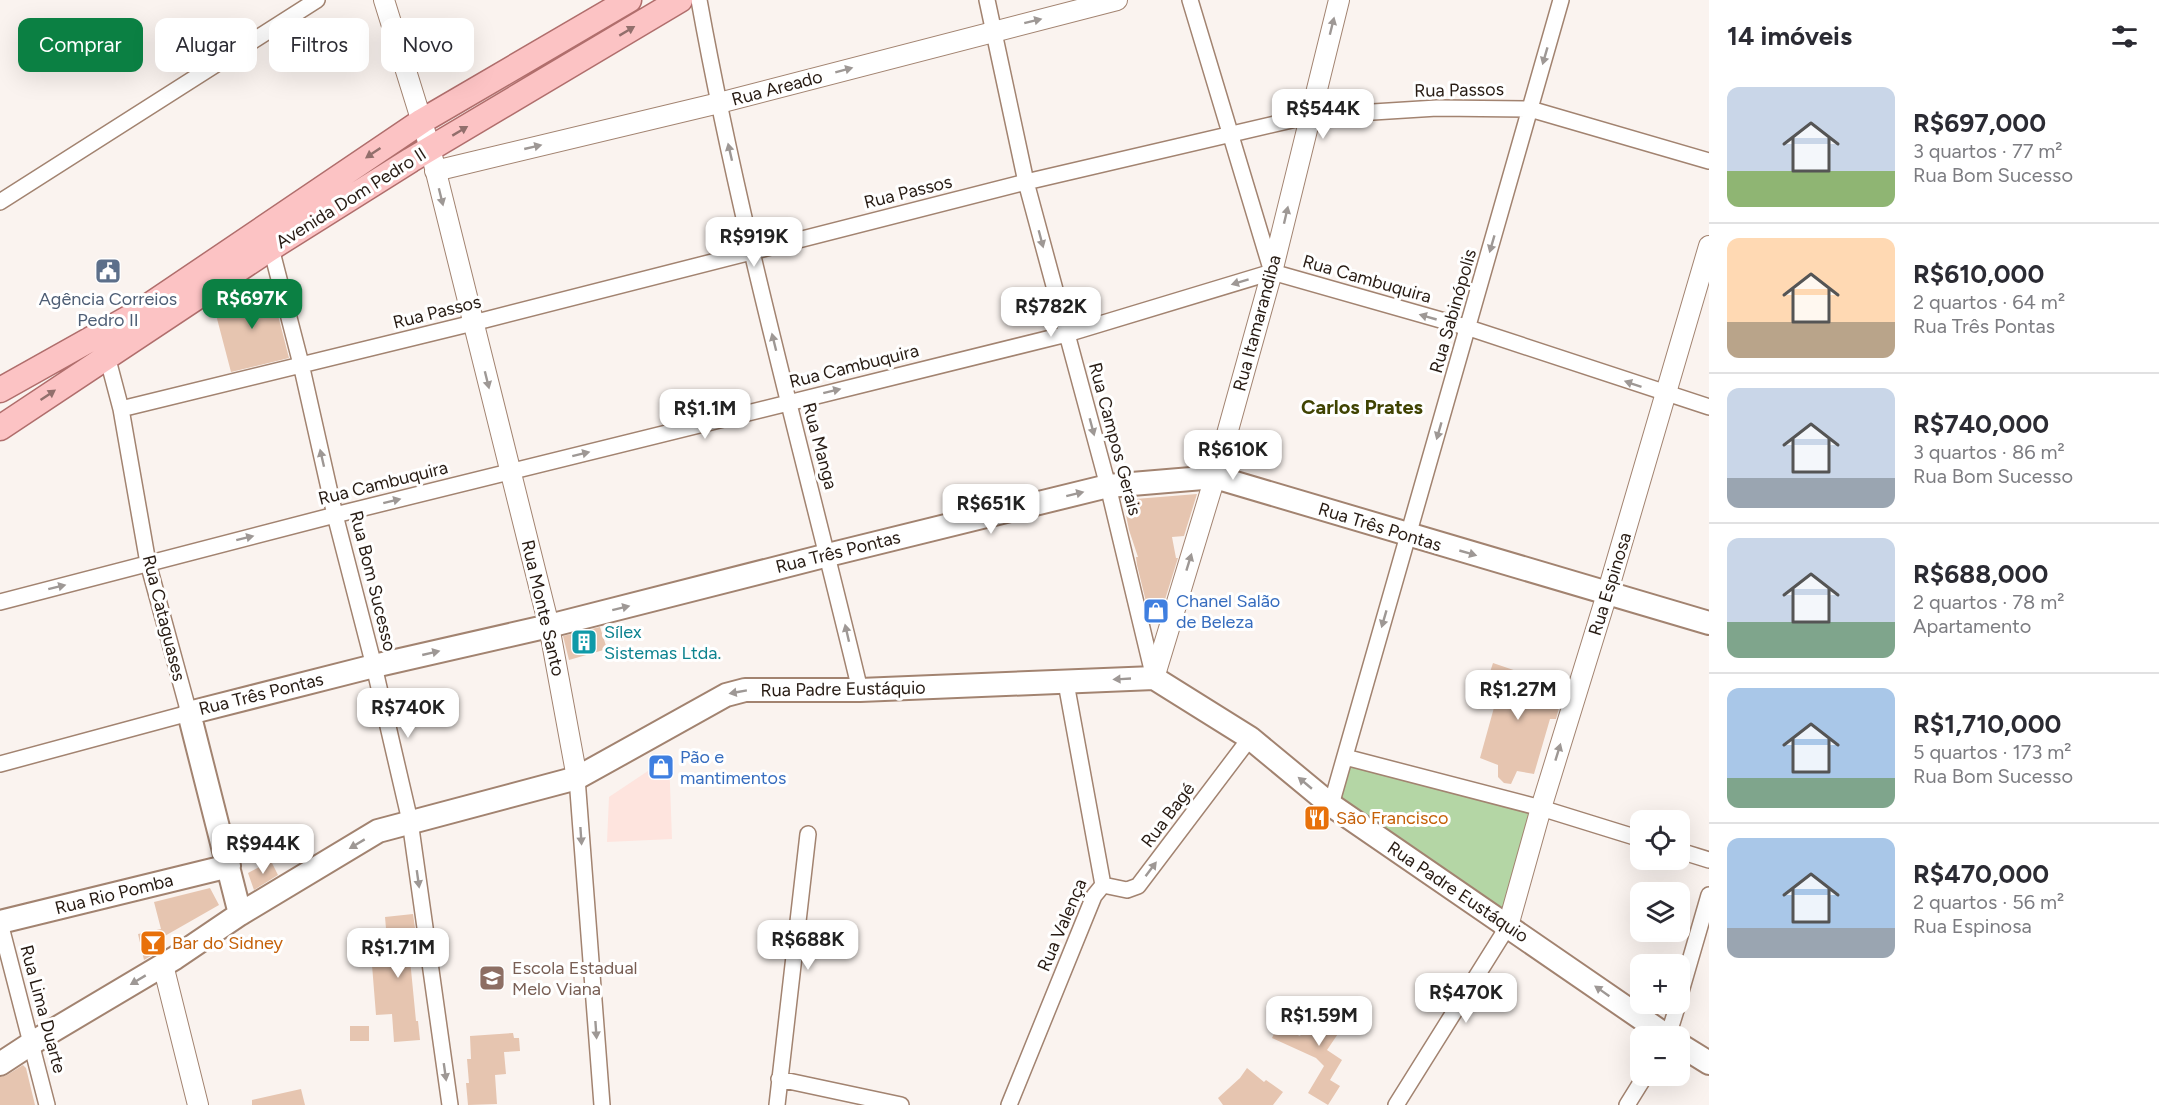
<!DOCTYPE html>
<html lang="pt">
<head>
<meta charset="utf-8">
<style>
	body { margin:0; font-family:Figtree,sans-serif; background:#f2f2f3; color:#2b2b33; height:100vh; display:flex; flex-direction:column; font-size:22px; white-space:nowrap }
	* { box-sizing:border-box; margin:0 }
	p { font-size:20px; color:#7c7c81 }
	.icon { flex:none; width:33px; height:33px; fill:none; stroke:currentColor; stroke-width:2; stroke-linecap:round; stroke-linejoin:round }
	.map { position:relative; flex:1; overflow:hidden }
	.sheet { display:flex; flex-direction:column; background:#fff; width:450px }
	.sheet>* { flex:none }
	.top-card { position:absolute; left:18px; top:18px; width:570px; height:54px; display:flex; gap:12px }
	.controls { position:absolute; left:1630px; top:810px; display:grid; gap:12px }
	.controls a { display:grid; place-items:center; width:60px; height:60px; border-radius:12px; background:#fff; box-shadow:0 6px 24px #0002; font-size:30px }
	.price { position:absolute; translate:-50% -51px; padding:0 14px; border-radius:12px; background:#fff; color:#222; font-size:20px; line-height:39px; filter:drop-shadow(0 2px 3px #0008) }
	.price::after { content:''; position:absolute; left:50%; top:36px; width:18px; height:14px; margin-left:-9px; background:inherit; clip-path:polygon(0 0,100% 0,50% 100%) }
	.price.current { background:#0b8043; color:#fff }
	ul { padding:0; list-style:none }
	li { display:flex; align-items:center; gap:18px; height:150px; padding:0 18px }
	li+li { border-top:2px solid #e1e1e2 }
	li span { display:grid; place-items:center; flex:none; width:168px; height:120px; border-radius:12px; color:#555 }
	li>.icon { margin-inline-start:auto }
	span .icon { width:72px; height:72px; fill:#fffc; stroke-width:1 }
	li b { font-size:26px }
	h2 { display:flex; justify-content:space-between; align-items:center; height:72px; padding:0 18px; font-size:26px }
	.tag { padding:0 21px; border-radius:12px; background:#fff; box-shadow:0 6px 24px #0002; font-size:21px; line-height:54px }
	.tag.current { background:#0b8043; color:#fff }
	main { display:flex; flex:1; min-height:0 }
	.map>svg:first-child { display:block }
</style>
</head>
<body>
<main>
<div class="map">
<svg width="1709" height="1105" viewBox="0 0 1709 1105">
	<rect width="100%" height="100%" fill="#faf3ef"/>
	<path fill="#fee4de" d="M669 757 672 839 607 842 609 797Z"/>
	<path fill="#b4d6a5" d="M1345 757 1541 808 1508 926 1331 805Z"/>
	<path fill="#e6c5b0" d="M259 284 267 285 271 288 289 358 231 372 215 311Z
		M1197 494 1184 536 1172 537 1176 558H1178L1158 622H1151L1137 565 1136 557H1138L1129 530 1123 500Z
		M600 627 607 649 569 660 563 636Z
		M1493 663 1552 683 1553 693 1562 697 1556 719H1550L1534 774 1517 771 1511 784 1504 783 1498 777V765L1480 758 1495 704 1488 695 1494 676 1489 675Z
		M271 861 278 875 254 890 248 873Z
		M210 888 219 905 163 937 166 947 144 960 138 934 161 929 154 902Z
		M413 914 418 948 409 949 416 1021H418L420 1040 394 1042 392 1014 376 1015 372 965 389 963 385 917Z
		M1320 1001 1348 1019 1327 1050 1342 1060 1330 1080 1340 1086 1328 1105 1308 1093 1324 1066 1316 1058 1272 1038 1277 1027 1300 1036Z
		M350 1026H369V1041H350Z
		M513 1033 514 1038H519L520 1051 504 1052 506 1074 495 1075 497 1104 468 1105 466 1083H469L467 1059H471L470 1036Z
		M23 1065 26 1068 35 1105H0V1077L7 1075Z
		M1247 1068 1264 1082 1266 1080 1283 1092 1273 1105H1223L1218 1098 1240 1078Z
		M301 1089 305 1105H252V1100Z"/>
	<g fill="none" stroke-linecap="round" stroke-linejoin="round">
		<defs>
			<path id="minor" d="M699 0C741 233 805 460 860 690
				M987 0 1026 182 1108 486 1154 678
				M1190 0 1272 272
				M0 202 317 0
				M271 248 301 364 335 515 374 666 410 821 450 1105
				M121 409 473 323 1026 182 1309 116 1437 108 1530 109 1709 161
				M0 602 335 515 1067 334 1272 272 1469 328 1709 407
				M1066 683 1103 885
				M1345 757 1541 808 1641 839
				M0 764 189 713 148 563 121 409 107 356
				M577 778 602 1105
				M1331 805 1561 0
				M1680 851 1709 860
				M1103 885 1127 890 1138 886 1250 738
				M0 923 47 1105
				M1680 995 1709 895
				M1668 1036 1678 1004
				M779 1079 901 1105
				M777 1105 808 834
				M1009 1105 1094 896 1103 885
				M1396 1105 1508 926
				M1627 1105 1645 1076"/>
			<path id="tertiary" d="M384 0 430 148 549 626 577 778
				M435 171 719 103 1117 0
				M1154 678 1215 477 1272 272 1339 0
				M1508 926 1541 808 1607 594 1709 246
				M163 965 198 1105"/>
			<path id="secondary" d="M240 914 189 713 374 666 549 626 828 555 1108 486 1215 477 1709 623
				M0 922 229 866
				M1680 1045 1709 1063
				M0 1064 32 1043 175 958 240 914 378 831 577 778 726 695 745 690H860L1154 678 1250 738 1331 805 1667 1036"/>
			<path id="primary" d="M0 390 141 311 422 121 629 0
				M0 428 271 248 411 160 680 0"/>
		</defs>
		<use href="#minor" stroke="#a28370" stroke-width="18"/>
		<use href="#tertiary" stroke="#a28370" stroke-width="22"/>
		<use href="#secondary" stroke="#a28370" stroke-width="26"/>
		<use href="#primary" stroke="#b06e6c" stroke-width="27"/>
		<use href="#minor" stroke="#fff" stroke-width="15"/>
		<use href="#tertiary" stroke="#fff" stroke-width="20"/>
		<use href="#secondary" stroke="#fff" stroke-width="22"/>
		<use href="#primary" stroke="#fcc3c4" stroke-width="24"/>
	</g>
	<defs><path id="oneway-solid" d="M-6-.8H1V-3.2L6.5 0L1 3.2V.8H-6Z" transform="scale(1.5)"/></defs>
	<g fill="#9e9895">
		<use href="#oneway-solid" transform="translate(1033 21) rotate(-14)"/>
		<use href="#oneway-solid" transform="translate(1332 26) rotate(-76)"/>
		<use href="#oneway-solid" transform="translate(1545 56) rotate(106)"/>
		<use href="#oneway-solid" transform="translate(844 70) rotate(-15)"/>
		<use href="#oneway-solid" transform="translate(533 147) rotate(-13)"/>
		<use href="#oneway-solid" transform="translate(730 152) rotate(-103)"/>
		<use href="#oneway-solid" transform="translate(441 197) rotate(76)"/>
		<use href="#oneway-solid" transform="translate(1286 215) rotate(-77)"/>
		<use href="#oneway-solid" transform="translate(1041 239) rotate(75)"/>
		<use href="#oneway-solid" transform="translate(1492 244) rotate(106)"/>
		<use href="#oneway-solid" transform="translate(1240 282) rotate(163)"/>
		<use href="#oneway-solid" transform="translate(1428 317) rotate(-164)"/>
		<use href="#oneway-solid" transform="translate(774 342) rotate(-104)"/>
		<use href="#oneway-solid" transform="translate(487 380) rotate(76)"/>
		<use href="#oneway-solid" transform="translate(1633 384) rotate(-161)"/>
		<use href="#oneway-solid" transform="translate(832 391) rotate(-14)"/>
		<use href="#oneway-solid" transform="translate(1092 427) rotate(75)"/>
		<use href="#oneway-solid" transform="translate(1439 431) rotate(106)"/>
		<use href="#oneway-solid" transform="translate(581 454) rotate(-14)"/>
		<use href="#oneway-solid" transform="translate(322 458) rotate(-103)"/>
		<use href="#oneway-solid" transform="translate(1075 494) rotate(-14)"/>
		<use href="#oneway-solid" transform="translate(392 501) rotate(-14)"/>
		<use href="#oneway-solid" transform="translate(245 538) rotate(-14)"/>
		<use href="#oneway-solid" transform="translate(1468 553) rotate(16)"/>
		<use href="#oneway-solid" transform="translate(1189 562) rotate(-73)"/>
		<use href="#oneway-solid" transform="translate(57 587) rotate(-14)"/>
		<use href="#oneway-solid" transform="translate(621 608) rotate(-14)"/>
		<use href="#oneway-solid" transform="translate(1384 619) rotate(106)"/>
		<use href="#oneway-solid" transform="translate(847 633) rotate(-103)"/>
		<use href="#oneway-solid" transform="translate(431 653) rotate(-13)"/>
		<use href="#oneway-solid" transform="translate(1122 679) rotate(177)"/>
		<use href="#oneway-solid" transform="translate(738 692) rotate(170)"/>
		<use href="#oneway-solid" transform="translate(1558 752) rotate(-73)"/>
		<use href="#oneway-solid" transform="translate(1305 783) rotate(-140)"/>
		<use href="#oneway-solid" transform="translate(581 836) rotate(86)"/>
		<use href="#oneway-solid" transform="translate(357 844) rotate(149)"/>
		<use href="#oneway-solid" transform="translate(1151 869) rotate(-53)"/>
		<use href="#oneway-solid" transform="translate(418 879) rotate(82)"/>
		<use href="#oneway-solid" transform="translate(138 980) rotate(149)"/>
		<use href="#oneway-solid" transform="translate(1602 991) rotate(-145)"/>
		<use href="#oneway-solid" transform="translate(596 1030) rotate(86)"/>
		<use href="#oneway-solid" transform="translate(445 1072) rotate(82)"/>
	</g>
	<g fill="#926f6c">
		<use href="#oneway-solid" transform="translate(627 31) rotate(-31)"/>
		<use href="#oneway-solid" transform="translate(460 131) rotate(-31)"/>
		<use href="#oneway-solid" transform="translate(373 153) rotate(146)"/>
		<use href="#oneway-solid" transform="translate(48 395) rotate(-34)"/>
	</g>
	<defs>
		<symbol id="civic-square" viewBox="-11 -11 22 22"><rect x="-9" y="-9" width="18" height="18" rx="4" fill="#5c6f8a" stroke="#fff"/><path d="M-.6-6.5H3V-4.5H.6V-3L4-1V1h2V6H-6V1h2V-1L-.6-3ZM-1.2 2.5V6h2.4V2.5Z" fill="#fff"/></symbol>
		<symbol id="shop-square" viewBox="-11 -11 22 22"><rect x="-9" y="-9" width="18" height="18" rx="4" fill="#3f7fe0" stroke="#fff"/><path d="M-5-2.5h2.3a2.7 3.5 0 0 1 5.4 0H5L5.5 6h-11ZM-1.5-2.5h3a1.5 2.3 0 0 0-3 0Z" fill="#fff"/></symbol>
		<symbol id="building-square" viewBox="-11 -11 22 22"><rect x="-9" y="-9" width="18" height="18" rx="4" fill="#0f9aa8" stroke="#fff"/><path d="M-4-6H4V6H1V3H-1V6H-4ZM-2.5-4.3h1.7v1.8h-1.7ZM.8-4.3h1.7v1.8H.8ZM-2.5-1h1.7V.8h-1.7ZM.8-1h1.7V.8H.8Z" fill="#fff"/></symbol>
		<symbol id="restaurant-square" viewBox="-11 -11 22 22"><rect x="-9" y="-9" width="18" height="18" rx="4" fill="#e8710a" stroke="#fff"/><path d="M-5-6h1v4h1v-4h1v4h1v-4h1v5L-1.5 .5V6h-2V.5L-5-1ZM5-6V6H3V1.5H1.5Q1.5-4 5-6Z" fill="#fff"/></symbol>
		<symbol id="bar-square" viewBox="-11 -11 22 22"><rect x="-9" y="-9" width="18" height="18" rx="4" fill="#e8710a" stroke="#fff"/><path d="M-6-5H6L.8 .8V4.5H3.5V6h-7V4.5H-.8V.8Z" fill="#fff"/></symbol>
		<symbol id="school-square" viewBox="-11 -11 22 22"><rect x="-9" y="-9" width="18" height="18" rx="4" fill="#8d6e63" stroke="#fff"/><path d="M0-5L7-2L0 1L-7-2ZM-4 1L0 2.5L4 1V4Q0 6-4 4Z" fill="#fff"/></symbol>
	</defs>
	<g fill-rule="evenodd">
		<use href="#civic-square" x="93" y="256" width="30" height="30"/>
		<use href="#shop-square" x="1141" y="596" width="30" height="30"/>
		<use href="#building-square" x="569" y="627" width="30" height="30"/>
		<use href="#shop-square" x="646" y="752" width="30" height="30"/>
		<use href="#restaurant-square" x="1302" y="803" width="30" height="30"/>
		<use href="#bar-square" x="138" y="928" width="30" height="30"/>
		<use href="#school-square" x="477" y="963" width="30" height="30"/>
	</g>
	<g text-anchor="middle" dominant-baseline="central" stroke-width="6" stroke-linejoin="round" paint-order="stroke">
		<g font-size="18" fill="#271b13" stroke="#fff">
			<text transform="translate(777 88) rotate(-15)">Rua Areado</text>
			<text transform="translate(1459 90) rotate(-1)">Rua Passos</text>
			<text transform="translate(908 192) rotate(-14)">Rua Passos</text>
			<text transform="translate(351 198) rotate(-32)">Avenida Dom Pedro II</text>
			<text transform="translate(1367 279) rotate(16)">Rua Cambuquira</text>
			<text transform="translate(1453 311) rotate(-74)">Rua Sabinópolis</text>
			<text transform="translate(437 312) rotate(-14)">Rua Passos</text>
			<text transform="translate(1257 323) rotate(-75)">Rua Itamarandiba</text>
			<text transform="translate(854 366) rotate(-14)">Rua Cambuquira</text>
			<text transform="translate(1115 439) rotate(75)">Rua Campos Gerais</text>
			<text transform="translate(820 446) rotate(75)">Rua Manga</text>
			<text transform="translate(383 483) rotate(-14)">Rua Cambuquira</text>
			<text transform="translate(1380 527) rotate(17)">Rua Três Pontas</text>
			<text transform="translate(838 552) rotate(-14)">Rua Três Pontas</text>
			<text transform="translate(373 581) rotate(76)">Rua Bom Sucesso</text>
			<text transform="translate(1610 584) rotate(-73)">Rua Espinosa</text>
			<text transform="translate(543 608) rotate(77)">Rua Monte Santo</text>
			<text transform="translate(164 618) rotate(76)">Rua Cataguases</text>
			<text transform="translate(843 689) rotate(-1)">Rua Padre Eustáquio</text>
			<text transform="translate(261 694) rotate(-14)">Rua Três Pontas</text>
			<text transform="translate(1168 815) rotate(-53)">Rua Bagé</text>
			<text transform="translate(1458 892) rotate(34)">Rua Padre Eustáquio</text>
			<text transform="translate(114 894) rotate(-14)">Rua Rio Pomba</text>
			<text transform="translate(1062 925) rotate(-67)">Rua Valença</text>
			<text transform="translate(43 1009) rotate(75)">Rua Lima Duarte</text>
		</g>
		<g font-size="18" fill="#4e5e75" stroke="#fff">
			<text x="108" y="299">Agência Correios<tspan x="108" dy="21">Pedro II</tspan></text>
		</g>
		<g font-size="18" fill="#366cbe" stroke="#fff" text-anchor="start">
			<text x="1176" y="601">Chanel Salão<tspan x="1176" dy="21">de Beleza</tspan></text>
			<text x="680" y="757">Pão e<tspan x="680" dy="21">mantimentos</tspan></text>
		</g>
		<g font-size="18" fill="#0d838f" stroke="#fff" text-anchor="start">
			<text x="604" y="632">Sílex<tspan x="604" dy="21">Sistemas Ltda.</tspan></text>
		</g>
		<g font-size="18" fill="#c56008" stroke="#fff" text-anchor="start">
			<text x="1336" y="818">São Francisco</text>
			<text x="172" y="943">Bar do Sidney</text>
		</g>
		<g font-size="18" fill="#785e54" stroke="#fff" text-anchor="start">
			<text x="512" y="968">Escola Estadual<tspan x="512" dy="21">Melo Viana</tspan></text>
		</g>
		<g font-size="20" font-weight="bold" fill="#404302" stroke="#fff">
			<text x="1362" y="407">Carlos Prates</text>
		</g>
	</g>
</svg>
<div class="controls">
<a><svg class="icon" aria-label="locate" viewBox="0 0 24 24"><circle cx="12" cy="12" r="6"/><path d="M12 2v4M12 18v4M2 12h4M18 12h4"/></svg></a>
<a><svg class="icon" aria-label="layers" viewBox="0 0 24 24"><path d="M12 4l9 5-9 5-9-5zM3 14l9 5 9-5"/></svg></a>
<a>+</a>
<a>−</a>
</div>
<b class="price" style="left:1323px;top:140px">R$544K</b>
<b class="price" style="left:754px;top:268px">R$919K</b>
<b class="price current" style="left:252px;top:330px">R$697K</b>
<b class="price" style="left:1051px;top:338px">R$782K</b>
<b class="price" style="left:705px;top:440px">R$1.1M</b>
<b class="price" style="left:1233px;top:481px">R$610K</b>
<b class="price" style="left:991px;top:535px">R$651K</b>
<b class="price" style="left:1518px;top:721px">R$1.27M</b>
<b class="price" style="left:408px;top:739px">R$740K</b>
<b class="price" style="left:263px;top:875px">R$944K</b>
<b class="price" style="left:808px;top:971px">R$688K</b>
<b class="price" style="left:398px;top:979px">R$1.71M</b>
<b class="price" style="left:1466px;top:1024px">R$470K</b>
<b class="price" style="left:1319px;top:1047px">R$1.59M</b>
<div class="top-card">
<a class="tag current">Comprar</a>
<a class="tag">Alugar</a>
<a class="tag">Filtros</a>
<a class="tag">Novo</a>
</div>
</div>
<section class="sheet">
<h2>14 imóveis<svg class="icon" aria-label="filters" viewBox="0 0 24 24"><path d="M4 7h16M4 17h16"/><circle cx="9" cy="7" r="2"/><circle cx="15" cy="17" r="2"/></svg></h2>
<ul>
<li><span style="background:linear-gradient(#c9d6e8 70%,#8fb573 0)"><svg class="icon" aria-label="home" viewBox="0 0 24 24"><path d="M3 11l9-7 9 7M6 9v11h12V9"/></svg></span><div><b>R$697,000</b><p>3 quartos · 77 m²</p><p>Rua Bom Sucesso</p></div></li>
<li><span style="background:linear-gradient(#ffd9b3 70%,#b9a48a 0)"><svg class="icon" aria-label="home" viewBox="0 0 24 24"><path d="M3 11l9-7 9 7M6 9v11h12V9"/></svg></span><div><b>R$610,000</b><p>2 quartos · 64 m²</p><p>Rua Três Pontas</p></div></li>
<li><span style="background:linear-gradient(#c9d6e8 75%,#9aa5b1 0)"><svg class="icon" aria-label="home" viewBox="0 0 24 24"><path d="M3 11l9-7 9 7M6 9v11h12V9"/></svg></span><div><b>R$740,000</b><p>3 quartos · 86 m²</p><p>Rua Bom Sucesso</p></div></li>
<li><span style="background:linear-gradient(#c9d6e8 70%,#7fa58c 0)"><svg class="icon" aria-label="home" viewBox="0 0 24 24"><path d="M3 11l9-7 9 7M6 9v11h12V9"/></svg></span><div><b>R$688,000</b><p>2 quartos · 78 m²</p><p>Apartamento</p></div></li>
<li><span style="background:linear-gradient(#a9c7e8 75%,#7fa58c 0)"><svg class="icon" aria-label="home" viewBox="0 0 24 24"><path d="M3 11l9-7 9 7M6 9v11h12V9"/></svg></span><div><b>R$1,710,000</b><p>5 quartos · 173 m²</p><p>Rua Bom Sucesso</p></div></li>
<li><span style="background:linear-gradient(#a9c7e8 75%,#9aa5b1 0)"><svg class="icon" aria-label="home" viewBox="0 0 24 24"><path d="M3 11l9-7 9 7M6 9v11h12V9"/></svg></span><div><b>R$470,000</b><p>2 quartos · 56 m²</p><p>Rua Espinosa</p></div></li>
</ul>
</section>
</main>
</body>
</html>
